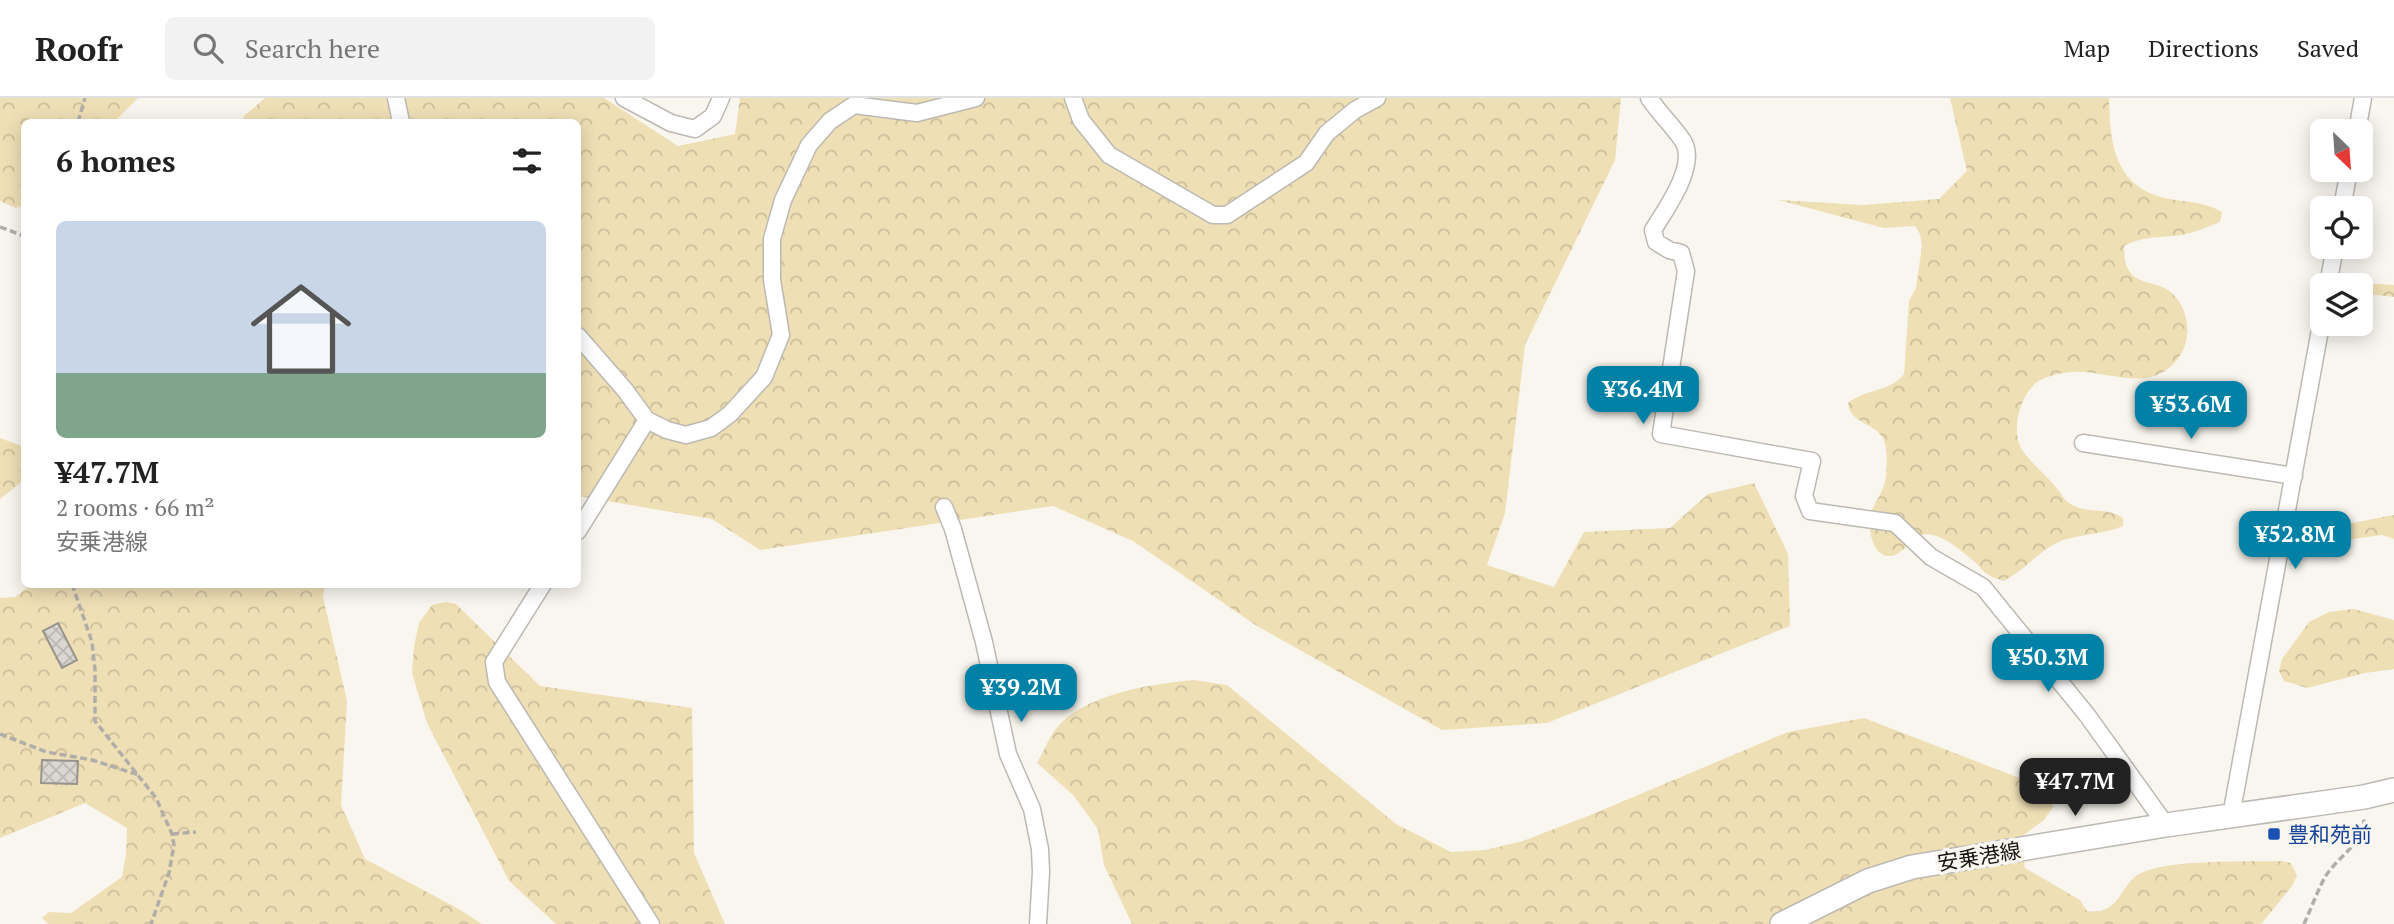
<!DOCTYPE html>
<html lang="en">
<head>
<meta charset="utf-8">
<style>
	body { margin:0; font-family:"PT Serif","Noto Sans JP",serif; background:#f2f2f2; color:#222; height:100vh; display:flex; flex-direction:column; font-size:26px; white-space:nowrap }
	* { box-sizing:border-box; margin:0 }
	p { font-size:23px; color:#767676 }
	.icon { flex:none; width:38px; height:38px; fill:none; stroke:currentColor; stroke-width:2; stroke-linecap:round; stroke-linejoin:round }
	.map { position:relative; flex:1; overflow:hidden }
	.details { position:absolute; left:21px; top:21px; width:560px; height:469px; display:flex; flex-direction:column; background:#fff; border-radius:10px; box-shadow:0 4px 18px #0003 }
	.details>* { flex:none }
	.needle { width:46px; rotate:155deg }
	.controls { position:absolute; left:2310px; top:21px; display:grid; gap:14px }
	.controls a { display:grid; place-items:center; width:63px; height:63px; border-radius:10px; background:#fff; box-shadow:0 4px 18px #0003; font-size:35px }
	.price { position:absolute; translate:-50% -60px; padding:0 16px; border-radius:14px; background:#0081a5; color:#fff; font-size:23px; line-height:46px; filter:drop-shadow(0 2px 4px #0008) }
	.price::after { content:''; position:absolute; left:50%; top:42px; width:21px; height:16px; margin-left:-10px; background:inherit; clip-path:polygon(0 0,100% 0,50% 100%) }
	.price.selected { background:#222; color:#fff }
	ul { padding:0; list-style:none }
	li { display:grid; align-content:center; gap:14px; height:371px; padding:0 35px }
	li+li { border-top:2px solid #e0e0e0 }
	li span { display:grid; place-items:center; height:217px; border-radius:10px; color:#555 }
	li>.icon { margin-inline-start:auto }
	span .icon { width:126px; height:126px; fill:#fffc; stroke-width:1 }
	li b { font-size:30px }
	h2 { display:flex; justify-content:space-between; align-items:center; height:84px; padding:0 35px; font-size:30px }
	header { display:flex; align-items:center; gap:42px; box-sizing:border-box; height:98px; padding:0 35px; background:#fff; border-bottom:2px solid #e0e0e0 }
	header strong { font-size:33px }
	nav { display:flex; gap:38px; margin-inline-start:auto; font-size:24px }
	.search { width:490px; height:63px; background:#f2f2f2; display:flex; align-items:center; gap:18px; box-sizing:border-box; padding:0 24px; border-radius:10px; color:#767676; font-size:26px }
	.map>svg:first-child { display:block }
</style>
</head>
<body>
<header>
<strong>Roofr</strong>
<div class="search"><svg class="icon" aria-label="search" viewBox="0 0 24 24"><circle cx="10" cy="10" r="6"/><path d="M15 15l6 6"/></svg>Search here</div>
<nav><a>Map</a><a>Directions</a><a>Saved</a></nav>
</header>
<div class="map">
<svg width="2394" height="826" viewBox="0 0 2394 826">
	<defs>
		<pattern id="forest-crowns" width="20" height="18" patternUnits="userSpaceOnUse" patternTransform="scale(1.75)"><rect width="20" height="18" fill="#efdfb5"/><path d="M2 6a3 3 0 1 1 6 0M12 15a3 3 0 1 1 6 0" fill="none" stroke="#ccbe9b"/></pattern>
		<pattern id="building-cross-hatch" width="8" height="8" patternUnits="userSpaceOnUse" patternTransform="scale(1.75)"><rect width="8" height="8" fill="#d9d7cf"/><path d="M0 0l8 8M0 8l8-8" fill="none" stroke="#bab8b1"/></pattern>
	</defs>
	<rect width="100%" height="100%" fill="#f9f6ef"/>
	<path fill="url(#forest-crowns)" d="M0 0H138L114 24H24V107L16 110 0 103Z
		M265 0H604L678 48 735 36 740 0H1621L1615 62 1525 247 1505 415 1487 467 1554 489 1584 434 1670 430 1708 396 1754 385 1788 456 1790 528 1547 625 1442 632 1257 528 1133 443 1053 408 760 452 712 421 578 398V24H244V18Z
		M1950 0H2109C2110 48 2115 90 2169 101 2187 104 2206 104 2222 114L2220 124C2207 129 2194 135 2181 137 2159 140 2146 137 2124 148 2125 155 2124 163 2127 169 2134 185 2149 183 2162 189 2182 197 2191 224 2186 243 2182 262 2165 278 2145 280 2121 283 2096 272 2071 274 2061 275 2045 278 2036 285 2020 298 2012 330 2020 348 2026 361 2048 378 2058 392 2061 395 2064 402 2068 404 2084 417 2106 408 2123 420V428C2104 436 2083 436 2063 442 2040 451 2026 471 2004 483 1999 481 1993 480 1989 477 1984 475 1981 470 1977 466 1965 456 1949 441 1933 437 1913 431 1905 460 1887 458 1871 456 1866 424 1872 412 1877 401 1885 391 1886 378 1887 369 1887 355 1885 346 1880 324 1850 328 1848 305 1865 291 1890 294 1904 276L1909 203 1916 190 1922 148 1920 136 1915 128 1884 130 1778 102 1863 107 1939 101 1967 73Z
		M2342 184 2394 187V199L2361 195V187H2342Z
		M0 340 24 349V382L0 401Z
		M2394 417V441L2382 437 2337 443 2311 433Z
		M32 486 325 487 323 499 347 603 341 707 365 761 457 810 482 826H49L42 820 49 814 71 815 122 779 126 756 127 730 85 705 0 740V500L15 499Z
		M446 504 456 506 540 588 692 610 694 755 725 826H556L509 783 427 625 412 575 414 548 419 525 432 507Z
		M2354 511 2394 522V571L2365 575 2307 590 2284 583 2279 573 2282 561 2309 524 2329 514Z
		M1194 582 1227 587 1396 726 1451 754 1485 752 1523 743 1588 718 1788 634 1864 620 2022 681 2049 695 2053 709 2044 722 2021 739 2025 770 2080 802 2087 813C2121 818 2119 786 2141 775 2171 761 2246 764 2281 763L2291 765 2297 777 2292 788 2261 826H1132L1104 767 1098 731 1073 697 1037 665C1043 655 1048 642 1055 632 1082 596 1152 586 1194 582Z"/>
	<path fill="url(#building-cross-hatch)" stroke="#97948e" stroke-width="2" d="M58 525 77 562 62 570 43 533Z
		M42 662 78 663 77 686 41 685Z"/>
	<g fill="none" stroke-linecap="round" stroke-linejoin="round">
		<defs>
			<path id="minor" d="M396 0 401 24
				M624 0 671 25 695 31 713 18 721 0
				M1073 0 1081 22 1109 57 1213 117H1227L1306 65 1327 35 1355 12 1377 0
				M1649 0C1659 15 1673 28 1683 43 1698 67 1666 111 1653 132L1656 144 1669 152 1681 155 1686 173 1661 336 1812 363 1804 398 1810 413 1895 425 1931 459 1983 489 2087 617 2166 727
				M2357 33 2363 0
				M2342 110 2349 72
				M2328 187 2335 149
				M578 238 625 292 647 322 667 332 686 337 711 330 730 316 764 279 781 237 772 182V141L783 102 809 47 830 23 854 7 917 15 976 0
				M2083 345 2294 378
				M944 409 953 431 984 544 1008 656 1032 711 1040 751 1041 774 1038 826
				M578 433 647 322
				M543 486 494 564 497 584 651 826
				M2231 718 2322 221"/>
			<path id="secondary" d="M1782 826 1868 783 1912 769 2166 727 2364 699 2394 692"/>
		</defs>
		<use href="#minor" stroke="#bcb9b2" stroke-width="19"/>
		<use href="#secondary" stroke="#bcb9b2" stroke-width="26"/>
		<path stroke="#b1aea9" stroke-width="3.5" stroke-dasharray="7 3.5" stroke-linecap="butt" d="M78 24 85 0
			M0 129 24 138
			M72 486 92 544 95 572V623L156 700 172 736 174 747 169 775 151 826
			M0 636 47 654 92 662 139 677
			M172 736 196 734
			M2304 826C2311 811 2317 794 2325 779 2338 758 2365 745 2364 719"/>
		<use href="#minor" stroke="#fff" stroke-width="16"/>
		<use href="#secondary" stroke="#fff" stroke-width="23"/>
	</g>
	<rect fill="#1a4fb4" stroke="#f9f6ef" stroke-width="2.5" x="2267" y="729" width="14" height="14" rx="3.5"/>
	<g text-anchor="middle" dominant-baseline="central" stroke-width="7" stroke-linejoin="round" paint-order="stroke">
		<g font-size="21" fill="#164399" stroke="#f9f6ef" text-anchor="start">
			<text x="2288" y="736">豊和苑前</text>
		</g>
		<g font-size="21" fill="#161513" stroke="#f9f6ef">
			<text transform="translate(1979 758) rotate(-9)">安乗港線</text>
		</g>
	</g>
</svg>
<div class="controls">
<a><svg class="needle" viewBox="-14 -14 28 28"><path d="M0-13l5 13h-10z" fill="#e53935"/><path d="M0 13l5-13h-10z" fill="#767676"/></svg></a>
<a><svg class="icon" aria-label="locate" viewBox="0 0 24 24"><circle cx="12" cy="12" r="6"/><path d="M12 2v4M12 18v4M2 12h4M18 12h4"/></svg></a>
<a><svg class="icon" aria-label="layers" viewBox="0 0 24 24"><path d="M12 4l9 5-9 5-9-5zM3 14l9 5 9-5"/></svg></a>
</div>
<b class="price" style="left:1643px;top:328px">¥36.4M</b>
<b class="price" style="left:2191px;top:343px">¥53.6M</b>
<b class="price" style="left:2295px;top:473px">¥52.8M</b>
<b class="price" style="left:2048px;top:596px">¥50.3M</b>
<b class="price" style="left:1021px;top:626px">¥39.2M</b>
<b class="price selected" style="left:2075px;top:720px">¥47.7M</b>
<section class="details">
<h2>6 homes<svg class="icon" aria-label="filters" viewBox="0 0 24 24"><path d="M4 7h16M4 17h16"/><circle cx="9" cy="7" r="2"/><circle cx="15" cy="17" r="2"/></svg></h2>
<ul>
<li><span style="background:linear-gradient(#c9d6e8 70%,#7fa58c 0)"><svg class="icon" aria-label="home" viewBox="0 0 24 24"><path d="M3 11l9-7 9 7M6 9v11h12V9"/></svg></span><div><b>¥47.7M</b><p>2 rooms · 66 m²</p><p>安乗港線</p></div></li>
</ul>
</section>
</div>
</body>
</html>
